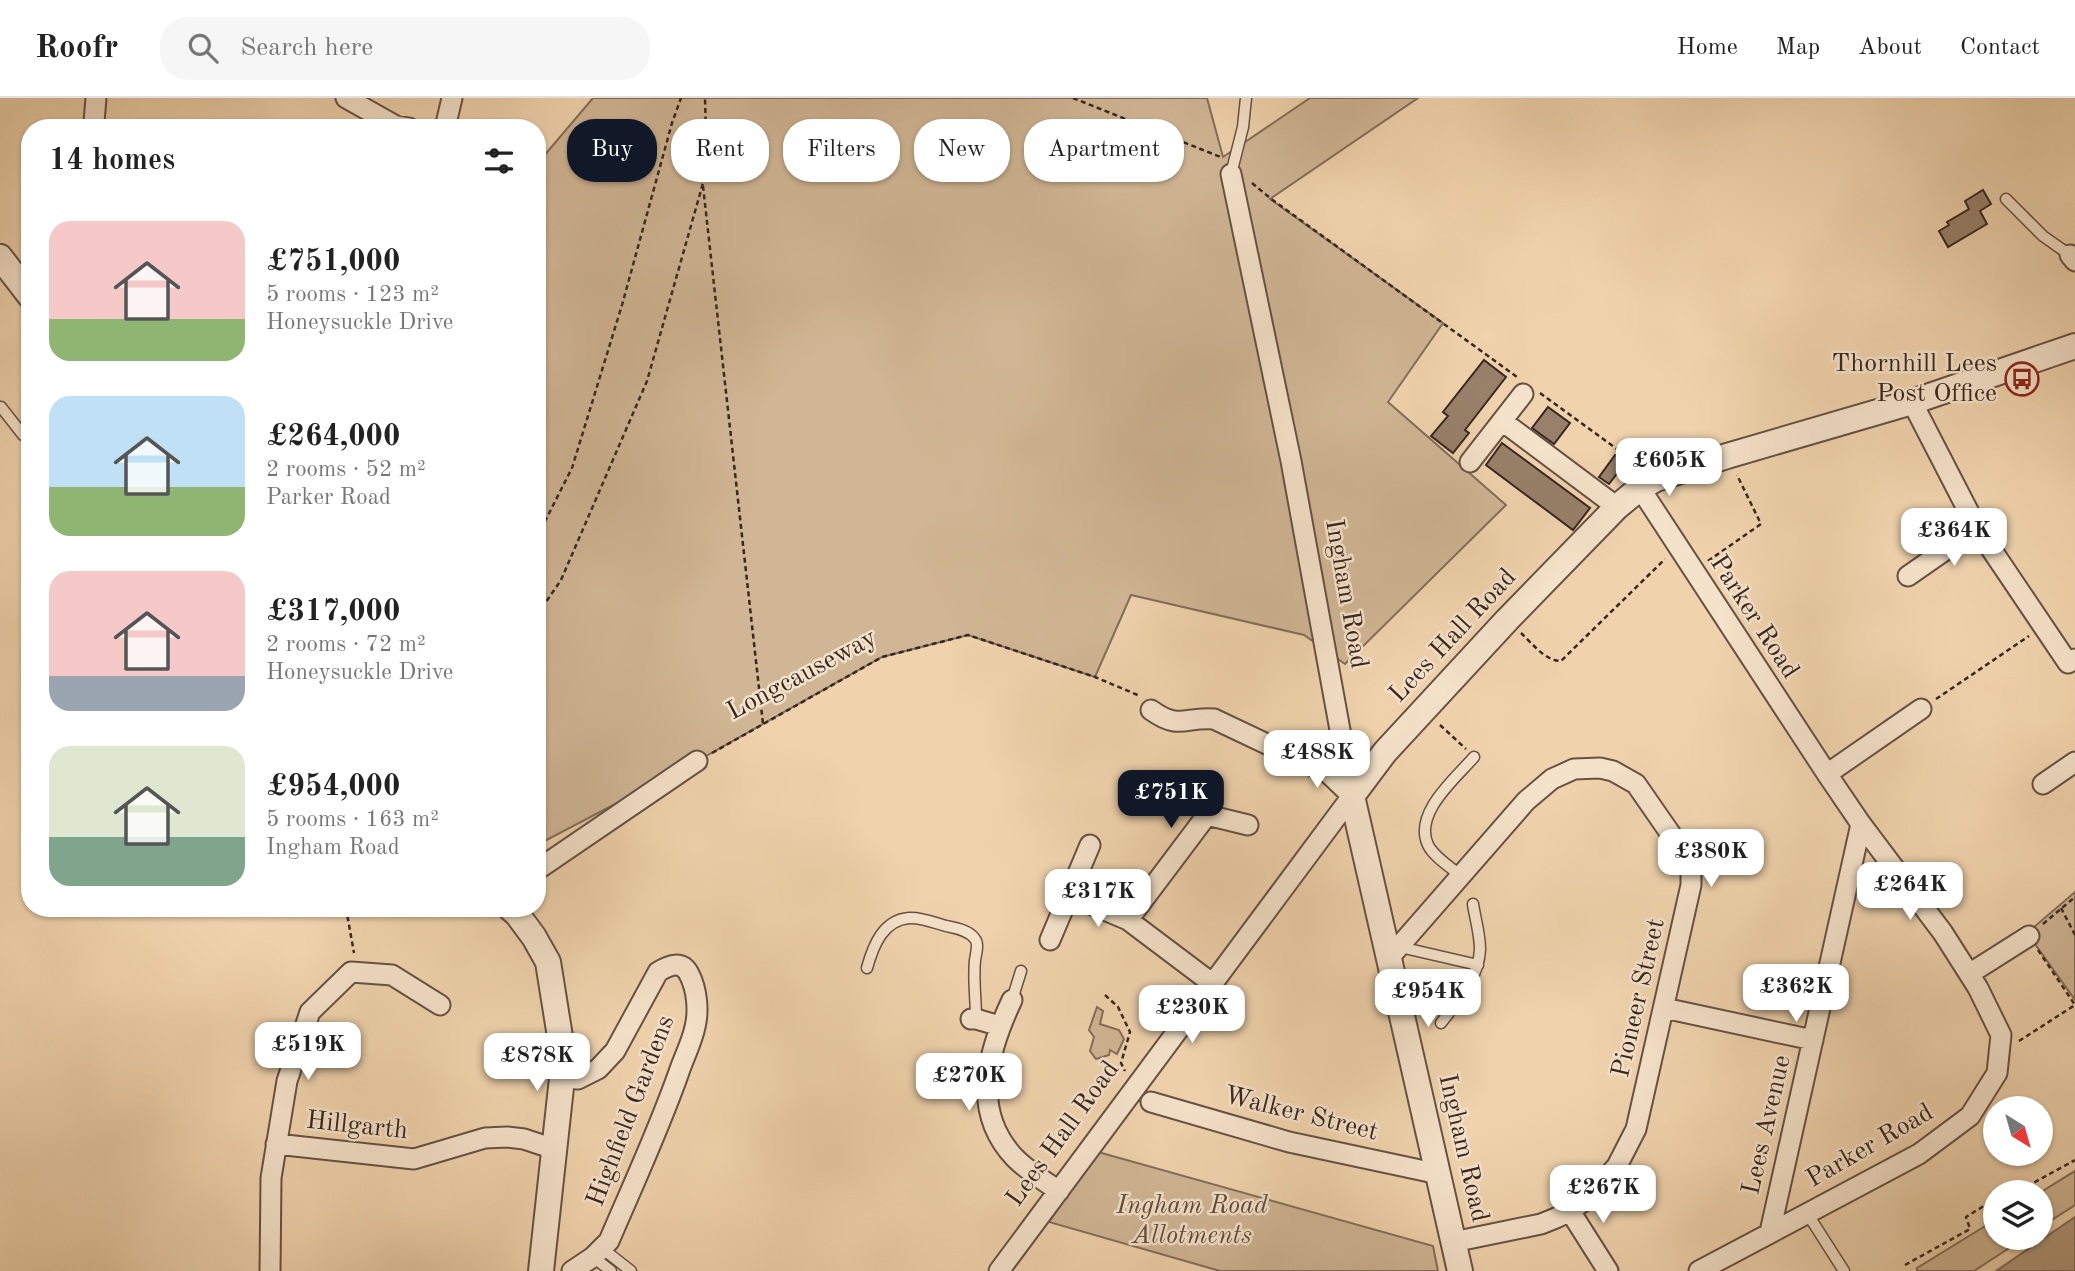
<!DOCTYPE html>
<html lang="en">
<head>
<meta charset="utf-8">
<style>
	body { margin:0; font-family:"Old Standard TT",serif; background:#f6f6f6; color:#222; height:100vh; display:flex; flex-direction:column; font-size:26px; white-space:nowrap }
	* { box-sizing:border-box; margin:0 }
	p { font-size:23px; color:#767676 }
	.icon { flex:none; width:38px; height:38px; fill:none; stroke:currentColor; stroke-width:2; stroke-linecap:round; stroke-linejoin:round }
	.map { position:relative; flex:1; overflow:hidden }
	.sheet { position:absolute; left:21px; top:21px; width:525px; height:798px; display:flex; flex-direction:column; background:#fff; border-radius:28px; box-shadow:0 2px 5px #0004 }
	.sheet>* { flex:none }
	.hud { position:absolute; left:567px; top:21px; width:665px; height:63px; display:flex; gap:14px }
	.needle { width:46px; rotate:143deg }
	.buttons { position:absolute; left:1983px; top:998px; display:grid; gap:14px }
	.buttons a { display:grid; place-items:center; width:70px; height:70px; border-radius:50%; background:#fff; box-shadow:0 2px 5px #0004; font-size:35px }
	.price { position:absolute; translate:-50% -60px; padding:0 16px; border-radius:14px; background:#fff; color:#222; font-size:23px; line-height:46px; filter:drop-shadow(0 2px 4px #0008) }
	.price::after { content:''; position:absolute; left:50%; top:42px; width:21px; height:16px; margin-left:-10px; background:inherit; clip-path:polygon(0 0,100% 0,50% 100%) }
	.price.current { background:#111827; color:#fff }
	ul { padding:0; list-style:none }
	li { display:flex; align-items:center; gap:21px; height:175px; padding:0 28px }
	li span { display:grid; place-items:center; flex:none; width:196px; height:140px; border-radius:21px; color:#555 }
	li>.icon { margin-inline-start:auto }
	span .icon { width:84px; height:84px; fill:#fffc; stroke-width:1 }
	li b { font-size:30px }
	h2 { display:flex; justify-content:space-between; align-items:center; height:84px; padding:0 28px; font-size:30px }
	.chip { padding:0 24px; border-radius:28px; background:#fff; box-shadow:0 2px 5px #0004; font-size:24px; line-height:63px }
	.chip.current { background:#111827; color:#fff }
	header { display:flex; align-items:center; gap:42px; box-sizing:border-box; height:98px; padding:0 35px; background:#fff; border-bottom:2px solid #e0e0e0 }
	header strong { font-size:33px }
	nav { display:flex; gap:38px; margin-inline-start:auto; font-size:24px }
	.search { width:490px; height:63px; background:#f6f6f6; display:flex; align-items:center; gap:18px; box-sizing:border-box; padding:0 24px; border-radius:28px; color:#767676; font-size:26px }
	.map>svg:first-child { display:block }
</style>
</head>
<body>
<header>
<strong>Roofr</strong>
<div class="search"><svg class="icon" aria-label="search" viewBox="0 0 24 24"><circle cx="10" cy="10" r="6"/><path d="M15 15l6 6"/></svg>Search here</div>
<nav><a>Home</a><a>Map</a><a>About</a><a>Contact</a></nav>
</header>
<div class="map">
<svg width="2075" height="1173" viewBox="0 0 2075 1173">
	<rect width="100%" height="100%" fill="#f0d3ad"/>
	<filter id="stains"><feTurbulence type="fractalNoise" baseFrequency=".00286" numOctaves="4"/><feColorMatrix values="0 0 0 0 .2 0 0 0 0 .09 0 0 0 0 .02 0 0 0 .5 -.17"/></filter>
	<radialGradient id="worn" r=".72"><stop offset=".6" stop-color="#630" stop-opacity="0"/><stop offset="1" stop-color="#630" stop-opacity=".3"/></radialGradient>
	<path fill="#d1b695" stroke="#846e5b" stroke-width="2" d="M593 0H1207L1223 59 1310 0H1418L1270 101 1443 225 1388 304 1506 407 1345 566 1304 537 1131 497 1095 579 968 537 882 559 697 663 537 747V57L543 59Z
		M2075 794V902L2027 835Z
		M1097 909 1103 913 1100 926 1119 932 1124 941 1117 956 1110 952 1109 957 1096 961 1090 953 1094 939 1089 932Z
		M1098 1054 1433 1148 1438 1173H1220L1049 1124Z
		M2075 1073V1107L2041 1129V1094Z
		M1995 1122V1139H2026L1974 1173H1917V1170Z"/>
	<path fill="#b1997d" stroke="#816b58" stroke-width="2" d="M2075 1119V1173H1996Z"/>
	<path fill="#98806a" stroke="#382721" stroke-width="2" d="M1983 92 1991 106 1980 113 1987 126 1948 149 1939 133 1949 127 1947 124 1969 111 1965 103Z
		M1484 262 1506 279 1465 332 1469 335 1453 355 1431 338 1448 318 1443 314Z
		M1548 309 1570 325 1554 346 1532 330Z
		M1502 345 1590 410 1573 432 1486 367Z
		M1615 357 1626 364 1609 386 1599 379Z"/>
	<g fill="none" stroke-linecap="round" stroke-linejoin="round">
		<defs>
			<path id="service" d="M1231 76 1243 29 1246 0
				M2006 101 2043 138 2070 157
				M1 309 23 337 30 340
				M1460 777C1450 769 1434 759 1428 747 1413 715 1456 680 1474 659
				M1400 849 1478 867
				M867 870C873 848 883 822 909 820 921 819 935 825 946 828 955 830 969 832 975 841 979 846 976 856 975 862 973 881 976 901 976 921
				M1012 902 1021 873
				M1441 925C1458 903 1479 880 1480 851 1480 836 1475 820 1473 806
				M1807 1115 1844 1173
				M603 1151 631 1173
				M593 1159 611 1173"/>
			<path id="minor" d="M96 0 94 24 98 30
				M346 0 396 28 409 30
				M445 30 452 0
				M1231 76 1291 363 1352 698
				M2070 157 2075 163
				M1912 304 1977 430 2068 565 2075 561
				M1502 323 1617 409
				M1470 364 1523 296
				M1640 390 1827 676 1861 726 1943 835 1978 890 2001 937 1997 975 1970 1018 1919 1056 1699 1173
				M1908 478 1977 430
				M1151 612C1180 633 1186 618 1214 621L1328 675 1352 698
				M1827 676 1921 611
				M2043 686 2075 664
				M1090 747 1069 797 1128 822 1213 886
				M537 772 697 663
				M1128 822 1207 717 1248 727
				M1050 842 1069 797
				M1389 860 1526 703 1552 681 1574 671 1600 670 1613 673 1636 686 1688 761 1691 769V787L1636 1031 1617 1068 1592 1097 1570 1113 1556 1120 1541 1126 1453 1144
				M1969 876 2029 838
				M1012 902C988 953 970 1013 1015 1060 1028 1073 1044 1083 1059 1093
				M1664 910 1813 942
				M971 921H976L1000 928
				M562 980 578 981 598 971 615 953 658 874C669 867 682 862 689 876 697 891 699 913 695 929 692 944 684 959 679 974 659 1031 633 1087 609 1143L593 1159 572 1173
				M1151 1004 1289 1044 1439 1076
				M276 1046 414 1061 485 1040 507 1039 524 1041 554 1051
				M1570 1113 1608 1173
				M1770 1134 1861 726
				M270 1173 271 1080 287 983 310 914 351 874 392 877 440 907
				M999 1173 1352 698"/>
			<path id="tertiary" d="M0 159 30 198
				M510 810 517 816 534 839 548 864 561 945 562 980 541 1173
				M1460 1173 1352 698 1385 654 1507 522 1617 409 1640 390 1656 381 1727 358 1912 304 2075 248"/>
		</defs>
		<use href="#service" stroke="#665244" stroke-width="13"/>
		<use href="#minor" stroke="#665244" stroke-width="23"/>
		<use href="#tertiary" stroke="#665244" stroke-width="28"/>
		<path stroke="#382721" stroke-width="2.5" stroke-dasharray="5 3.5" stroke-linecap="butt" d="M1073 0 1223 60
			M1252 85 1270 100 1517 279
			M703 88 763 626
			M1540 295 1639 367
			M537 439 572 370 622 207 672 25 681 0
			M1708 463 1761 426 1737 377
			M537 517 561 482 647 283 707 71 705 0
			M1521 535C1532 545 1545 563 1561 563L1665 461
			M1936 601 2029 538
			M1440 627 1466 651
			M712 655 882 559 968 537 1095 579 1140 598
			M346 810 354 855
			M2061 810 2075 837
			M2043 826 2075 799
			M2038 852 2075 907
			M1105 897 1118 909 1130 934 1121 965 1125 973
			M2019 943 2075 907
			M2007 1094 2022 1084 2026 1089 2075 1062
			M1905 1167 1970 1131 1966 1119 1995 1101"/>
		<use href="#service" stroke="#f5e2ca" stroke-width="10"/>
		<use href="#minor" stroke="#f5e2ca" stroke-width="19"/>
		<use href="#tertiary" stroke="#f5e2ca" stroke-width="24"/>
	</g>
	<defs>
		<symbol id="bus-ring" viewBox="-11 -11 22 22"><circle r="9.5" fill="#f5e2ca" stroke="#8f2418" stroke-width="1.5"/><path d="M-5-6H5V4H4V6H2V4H-2V6H-4V4H-5ZM-3.5-4V0h7V-4ZM-3.5 1.2v1.5H-2V1.2ZM2 1.2v1.5H3.5V1.2Z" fill="#8f2418"/></symbol>
	</defs>
	<g fill-rule="evenodd">
		<use href="#bus-ring" x="2003" y="262" width="38" height="38"/>
	</g>
	<g text-anchor="middle" dominant-baseline="central" stroke-width="5" stroke-linejoin="round" paint-order="stroke">
		<g font-size="26" fill="#382721" stroke="#f5e2ca" text-anchor="end">
			<text x="1997" y="266">Thornhill Lees<tspan x="1997" dy="30">Post Office</tspan></text>
		</g>
		<g font-size="26" fill="#382721" stroke="#f5e2ca">
			<text transform="translate(1346 496) rotate(80)">Ingham Road</text>
			<text transform="translate(1754 519) rotate(57)">Parker Road</text>
			<text transform="translate(1453 538) rotate(-47)">Lees Hall Road</text>
			<text transform="translate(802 577) rotate(-28)">Longcauseway</text>
			<text transform="translate(1639 900) rotate(-77)">Pioneer Street</text>
			<text transform="translate(631 1013) rotate(-69)">Highfield Gardens</text>
			<text transform="translate(1301 1016) rotate(14)">Walker Street</text>
			<text transform="translate(1767 1027) rotate(-77)">Lees Avenue</text>
			<text transform="translate(357 1028) rotate(6)">Hillgarth</text>
			<text transform="translate(1063 1036) rotate(-54)">Lees Hall Road</text>
			<text transform="translate(1870 1048) rotate(-30)">Parker Road</text>
			<text transform="translate(1463 1050) rotate(77)">Ingham Road</text>
		</g>
		<g font-size="26" font-style="italic" fill="#5e4b3e" stroke="#f5e2ca">
			<text x="1192" y="1108">Ingham Road<tspan x="1192" dy="30">Allotments</tspan></text>
		</g>
	</g>
	<rect width="100%" height="100%" filter="url(#stains)"/>
	<rect width="100%" height="100%" fill="url(#worn)"/>
</svg>
<div class="buttons">
<a><svg class="needle" viewBox="-14 -14 28 28"><path d="M0-13l5 13h-10z" fill="#e53935"/><path d="M0 13l5-13h-10z" fill="#767676"/></svg></a>
<a><svg class="icon" aria-label="layers" viewBox="0 0 24 24"><path d="M12 4l9 5-9 5-9-5zM3 14l9 5 9-5"/></svg></a>
</div>
<b class="price" style="left:1669px;top:400px">£605K</b>
<b class="price" style="left:1954px;top:470px">£364K</b>
<b class="price" style="left:1317px;top:692px">£488K</b>
<b class="price current" style="left:1171px;top:732px">£751K</b>
<b class="price" style="left:1711px;top:791px">£380K</b>
<b class="price" style="left:1910px;top:824px">£264K</b>
<b class="price" style="left:1098px;top:831px">£317K</b>
<b class="price" style="left:1796px;top:926px">£362K</b>
<b class="price" style="left:1428px;top:931px">£954K</b>
<b class="price" style="left:1192px;top:947px">£230K</b>
<b class="price" style="left:308px;top:984px">£519K</b>
<b class="price" style="left:537px;top:995px">£878K</b>
<b class="price" style="left:969px;top:1015px">£270K</b>
<b class="price" style="left:1603px;top:1127px">£267K</b>
<div class="hud">
<a class="chip current">Buy</a>
<a class="chip">Rent</a>
<a class="chip">Filters</a>
<a class="chip">New</a>
<a class="chip">Apartment</a>
</div>
<section class="sheet">
<h2>14 homes<svg class="icon" aria-label="filters" viewBox="0 0 24 24"><path d="M4 7h16M4 17h16"/><circle cx="9" cy="7" r="2"/><circle cx="15" cy="17" r="2"/></svg></h2>
<ul>
<li><span style="background:linear-gradient(#f6c9c9 70%,#8fb573 0)"><svg class="icon" aria-label="home" viewBox="0 0 24 24"><path d="M3 11l9-7 9 7M6 9v11h12V9"/></svg></span><div><b>£751,000</b><p>5 rooms · 123 m²</p><p>Honeysuckle Drive</p></div></li>
<li><span style="background:linear-gradient(#bfe0f5 65%,#8fb573 0)"><svg class="icon" aria-label="home" viewBox="0 0 24 24"><path d="M3 11l9-7 9 7M6 9v11h12V9"/></svg></span><div><b>£264,000</b><p>2 rooms · 52 m²</p><p>Parker Road</p></div></li>
<li><span style="background:linear-gradient(#f6c9c9 75%,#9aa5b1 0)"><svg class="icon" aria-label="home" viewBox="0 0 24 24"><path d="M3 11l9-7 9 7M6 9v11h12V9"/></svg></span><div><b>£317,000</b><p>2 rooms · 72 m²</p><p>Honeysuckle Drive</p></div></li>
<li><span style="background:linear-gradient(#dfe7d0 65%,#7fa58c 0)"><svg class="icon" aria-label="home" viewBox="0 0 24 24"><path d="M3 11l9-7 9 7M6 9v11h12V9"/></svg></span><div><b>£954,000</b><p>5 rooms · 163 m²</p><p>Ingham Road</p></div></li>
</ul>
</section>
</div>
</body>
</html>
